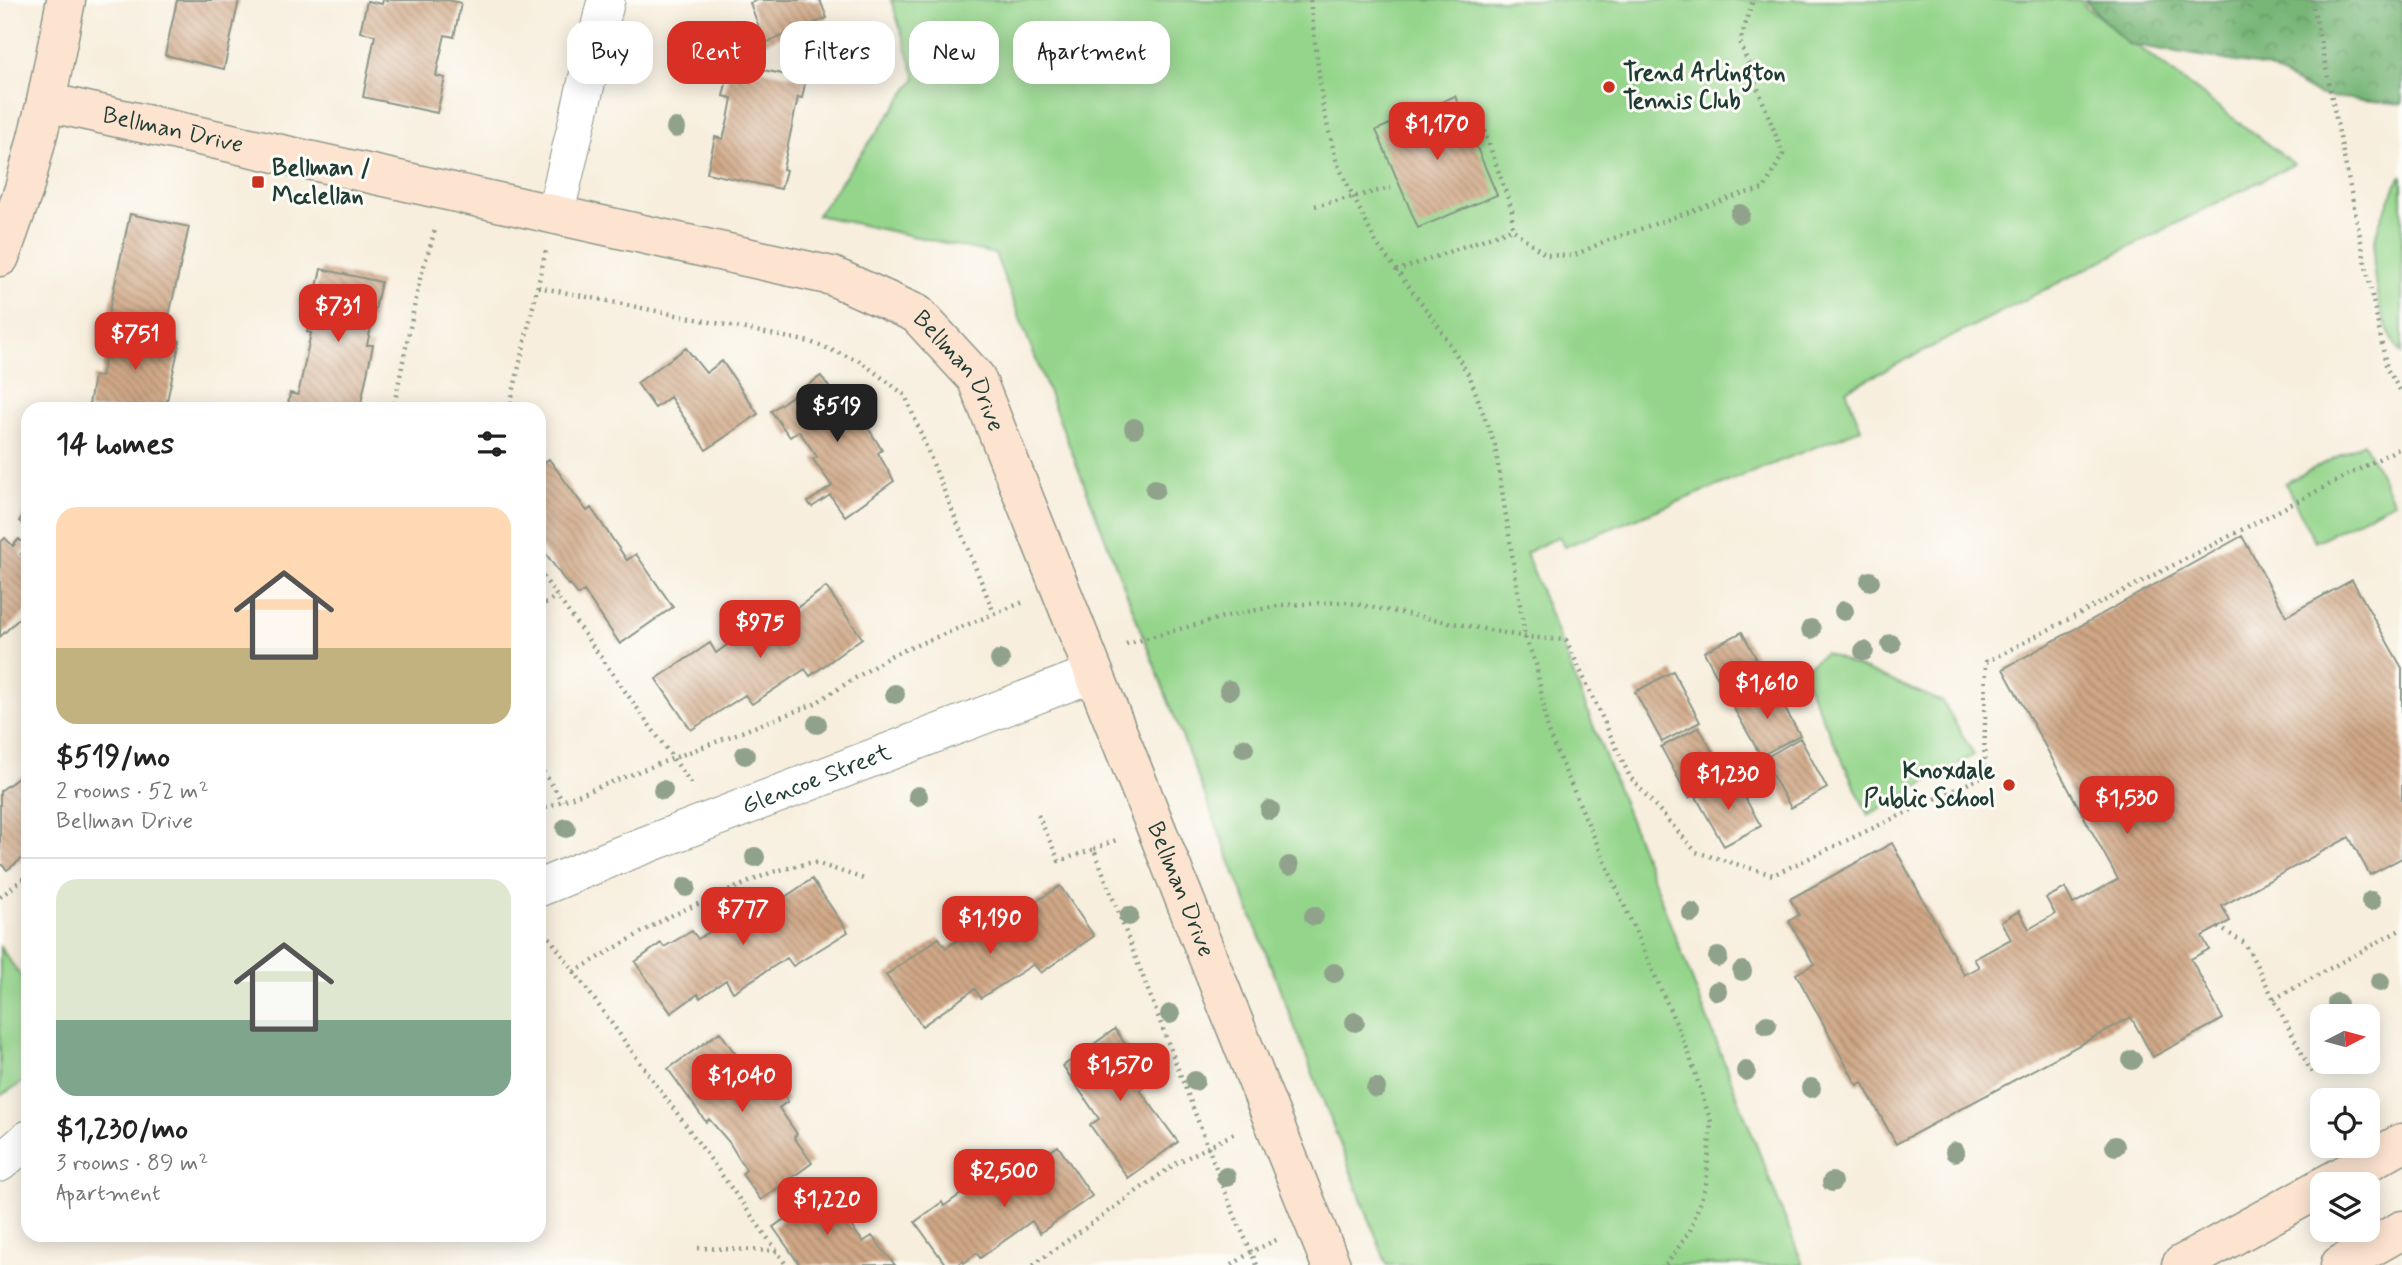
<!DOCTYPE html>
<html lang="en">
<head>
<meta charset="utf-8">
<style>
	body { margin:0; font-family:Mynerve,sans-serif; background:#f2f2f2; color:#222; height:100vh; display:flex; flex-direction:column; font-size:26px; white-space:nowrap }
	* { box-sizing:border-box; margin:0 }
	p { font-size:23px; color:#767676 }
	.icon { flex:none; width:38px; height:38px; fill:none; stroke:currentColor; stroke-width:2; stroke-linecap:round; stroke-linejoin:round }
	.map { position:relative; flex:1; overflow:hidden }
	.sheet { position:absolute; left:21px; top:402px; width:525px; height:840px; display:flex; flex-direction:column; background:#fff; border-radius:21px; box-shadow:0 4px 18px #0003 }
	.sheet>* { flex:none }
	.hud { position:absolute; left:567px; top:21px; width:665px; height:63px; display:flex; gap:14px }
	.needle { width:46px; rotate:84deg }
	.controls { position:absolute; left:2310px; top:1004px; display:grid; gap:14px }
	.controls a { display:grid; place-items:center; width:70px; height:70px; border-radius:14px; background:#fff; box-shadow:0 4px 18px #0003; font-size:35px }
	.price { position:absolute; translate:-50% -60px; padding:0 16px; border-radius:14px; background:#d93025; color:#fff; font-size:23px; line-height:46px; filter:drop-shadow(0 2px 4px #0008) }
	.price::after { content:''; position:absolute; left:50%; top:42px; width:21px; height:16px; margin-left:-10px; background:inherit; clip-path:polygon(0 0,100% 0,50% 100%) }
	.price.on { background:#222; color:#fff }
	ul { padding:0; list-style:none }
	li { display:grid; align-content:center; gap:14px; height:371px; padding:0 35px }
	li+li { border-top:2px solid #e0e0e0 }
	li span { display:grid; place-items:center; height:217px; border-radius:21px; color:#555 }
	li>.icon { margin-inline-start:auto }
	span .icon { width:126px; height:126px; fill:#fffc; stroke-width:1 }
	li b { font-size:30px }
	h2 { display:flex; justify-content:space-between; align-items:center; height:84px; padding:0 35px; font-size:30px }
	.chip { padding:0 24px; border-radius:21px; background:#fff; box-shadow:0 4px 18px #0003; font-size:24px; line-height:63px }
	.chip.on { background:#d93025; color:#fff }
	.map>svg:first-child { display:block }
</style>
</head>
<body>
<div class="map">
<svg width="2402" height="1265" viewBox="0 0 2402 1265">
	<defs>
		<pattern id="forest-crowns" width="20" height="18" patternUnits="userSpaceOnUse" patternTransform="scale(1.75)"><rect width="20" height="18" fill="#77b677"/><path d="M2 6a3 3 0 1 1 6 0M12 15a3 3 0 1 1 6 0" fill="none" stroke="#619562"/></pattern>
		<pattern id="building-back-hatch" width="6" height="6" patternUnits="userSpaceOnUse" patternTransform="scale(1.75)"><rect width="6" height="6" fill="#d0a786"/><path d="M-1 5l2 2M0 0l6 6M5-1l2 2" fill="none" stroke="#a8896e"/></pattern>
	</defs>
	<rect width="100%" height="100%" fill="#fdfcf7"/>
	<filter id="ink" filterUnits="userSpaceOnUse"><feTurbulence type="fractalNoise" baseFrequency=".0143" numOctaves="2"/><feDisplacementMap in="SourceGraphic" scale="14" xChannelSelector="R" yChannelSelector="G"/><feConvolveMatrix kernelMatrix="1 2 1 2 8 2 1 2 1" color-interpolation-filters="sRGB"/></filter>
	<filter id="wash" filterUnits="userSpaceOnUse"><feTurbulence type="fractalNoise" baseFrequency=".00686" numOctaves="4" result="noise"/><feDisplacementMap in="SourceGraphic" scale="28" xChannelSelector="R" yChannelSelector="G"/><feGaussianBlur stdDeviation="1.57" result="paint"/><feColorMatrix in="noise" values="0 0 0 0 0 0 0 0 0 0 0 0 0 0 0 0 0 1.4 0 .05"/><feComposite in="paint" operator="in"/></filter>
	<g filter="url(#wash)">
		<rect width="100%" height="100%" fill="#f7eedd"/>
		<path fill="#94d58b" stroke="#5a8960" stroke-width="2" d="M891 0H2080L2087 8 2294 164 1846 390 1861 429 1564 547 1559 536 1526 553 1803 1265H1387L995 254 817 215 916 78Z
			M2402 177V354C2379 324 2369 272 2376 235 2380 218 2390 200 2396 184Z
			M2364 443 2394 502 2315 542 2285 483Z
			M1825 653 1943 702 1974 755 1868 815 1801 671Z
			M0 947 28 986V1079L0 1096Z"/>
		<path fill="url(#forest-crowns)" stroke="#4b7a56" stroke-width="2" d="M2084 0H2402V104L2321 96 2267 67 2128 44Z"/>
		<g id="blocks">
			<path fill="url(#building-back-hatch)" d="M177 0H239L224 69 165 55Z
				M383 0H448L461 3 454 37 445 35 438 65 436 76 445 78 437 113 363 97 375 35 360 32 367 1 382 4Z
				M758 0H820L827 18 765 43 750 3Z
				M731 63 806 79 802 98 798 97 783 169 786 170 781 189 707 173 715 137 723 139 728 120 732 98 723 96Z
				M1455 96 1497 195 1418 228 1376 130Z
				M130 214 189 227 166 329 108 316Z
				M321 269 381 282 367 345H373L360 408 352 406 351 410H287L290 393 298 395 311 333 307 332Z
				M112 326 180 341 165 410H88L94 376 101 377Z
				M686 348 706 373 722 361 758 414 706 450 670 397 655 408 637 383Z
				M821 376 840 402 851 394 869 420 865 423 882 450 878 453 894 481 845 516 830 495 812 507 808 502 832 486 813 459 817 457 799 431 790 437 771 411Z
				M549 459 587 511 591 508 627 560 636 554 673 607 620 644 584 591 578 595 570 584 568 585 539 544V466Z
				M28 509V528L19 521Z
				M2242 536 2286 616 2352 580 2402 668V858L2370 875 2349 837 2222 906 2230 921 2202 936 2209 949 2191 959 2223 1019 2153 1057 2131 1017 1896 1144 1862 1082 1857 1085 1796 974 1814 964 1789 921 1799 915 1790 899 1892 843 1964 975 1979 967 1974 959 2011 939 2001 922 2019 911 2029 929 2055 914 2046 898 2065 888 2073 904 2118 879 2003 669Z
				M5 538 13 546 19 539 27 547 21 554 28 561V610L0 637V543Z
				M826 587 862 638 810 676 805 669 752 704 745 695 691 730 656 679 710 643 716 653 742 634 744 637 769 619 773 625Z
				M1742 632 1769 682 1731 703 1704 652Z
				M1673 671 1700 722 1662 742 1635 692Z
				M1772 686 1800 735 1761 756 1733 707Z
				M1699 727 1726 777 1689 798 1661 747Z
				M1800 738 1827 788 1791 808 1763 759Z
				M28 771V854L7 870 0 863V791Z
				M1733 777 1761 826 1724 846 1696 797Z
				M812 879 848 932 793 966 787 958 733 992 726 980 700 998 698 994 671 1013 635 962 661 943 664 947 692 931 698 939 752 906 758 915Z
				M1060 886 1094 936 1041 973 1034 964 981 998 975 989 922 1026 886 975 939 938 946 948 999 912 1007 924 1019 916 1017 914Z
				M1115 1029 1151 1082 1140 1090 1178 1142 1128 1178 1090 1125 1099 1119 1063 1066Z
				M720 1032 757 1085 760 1082 771 1097 781 1090 788 1101 779 1108 797 1134 794 1137 812 1163 761 1200 742 1174 746 1170 729 1142 709 1119 706 1122 668 1069Z
				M1058 1146 1092 1196 1040 1233 1032 1221 980 1258 977 1253 964 1263 963 1261 958 1265H946L915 1222 942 1202 944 1206 996 1169 1006 1183Z
				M825 1190 863 1242 872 1236 895 1265H800L773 1227Z"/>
		</g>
	</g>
	<g filter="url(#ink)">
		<use href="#blocks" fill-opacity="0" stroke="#8b9688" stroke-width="2"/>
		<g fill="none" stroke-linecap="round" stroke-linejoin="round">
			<defs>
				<g id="street">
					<path d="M555 215 606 0"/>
					<path id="s1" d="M539 888 627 852 1094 673"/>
					<path d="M0 1163 28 1139"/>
				</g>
				<g id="secondary">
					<path id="s2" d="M46 102 832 276 917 314 976 378 1331 1265"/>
					<path d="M0 257 24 189 46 102 66 0"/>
					<path d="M2326 1185 2402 1143"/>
					<path d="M2181 1265 2322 1187"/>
					<path d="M2340 1265 2402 1230"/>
				</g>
			</defs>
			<use href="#street" stroke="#8b9688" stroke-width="39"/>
			<use href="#secondary" stroke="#8b9688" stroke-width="41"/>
			<path stroke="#8b9688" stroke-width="4.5" stroke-dasharray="2 5" stroke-linecap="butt" d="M1310 0 1323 108 1337 163 1376 243 1437 324 1470 377 1495 446 1525 637 1536 664 1548 732 1688 1051 1711 1122 1706 1185 1690 1231 1666 1265
				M2312 0 2387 369 2402 393
				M1482 124 1512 210V229
				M1315 206 1391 188
				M1396 271 1512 229 1546 255 1573 256 1603 242 1741 194 1764 189 1783 154 1740 42 1753 0
				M538 287 810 342 860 361 905 395 994 613
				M393 410 420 279 436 227
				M509 410 546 250
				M539 571 693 786
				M539 608 557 596
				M1126 644 1223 617 1282 605 1345 602 1525 637 1566 640 1630 777 1696 852 1773 875 1984 776 1986 662 2402 447
				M539 766 563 801
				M539 810 814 704 892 655 1026 601
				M1038 815 1059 861 1094 849 1231 1207 1257 1265
				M1094 849 1119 839
				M0 897 28 875
				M541 926 777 1251
				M2218 927 2245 943 2313 1075
				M574 972 668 917 772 872 813 862 867 880
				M2274 999 2402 929
				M698 1248 777 1251 786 1265
				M1033 1265 1175 1164 1237 1132
				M1232 1265 1251 1252 1278 1239"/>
			<use href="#street" stroke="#fff" stroke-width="37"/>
			<use href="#secondary" stroke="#fde4d1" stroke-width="38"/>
		</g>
		<g fill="#90a28c">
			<circle cx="676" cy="128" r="10"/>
			<circle cx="1740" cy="214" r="10"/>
			<circle cx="1134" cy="428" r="10"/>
			<circle cx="1155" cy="489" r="10"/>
			<circle cx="1870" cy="581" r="10"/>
			<circle cx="1844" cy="611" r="10"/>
			<circle cx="1811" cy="629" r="10"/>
			<circle cx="1891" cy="644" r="10"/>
			<circle cx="1864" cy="651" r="10"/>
			<circle cx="1000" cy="660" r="10"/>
			<circle cx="1229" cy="690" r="10"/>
			<circle cx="895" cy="694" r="10"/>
			<circle cx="817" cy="724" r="10"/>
			<circle cx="1244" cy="748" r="10"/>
			<circle cx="745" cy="755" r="10"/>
			<circle cx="663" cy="790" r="10"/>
			<circle cx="918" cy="796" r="10"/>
			<circle cx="1270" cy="810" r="10"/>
			<circle cx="566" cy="828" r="10"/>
			<circle cx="755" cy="857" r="10"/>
			<circle cx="1289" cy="866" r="10"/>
			<circle cx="686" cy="887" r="10"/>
			<circle cx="2371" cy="901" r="10"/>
			<circle cx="1692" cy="913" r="10"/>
			<circle cx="1129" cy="916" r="10"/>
			<circle cx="1314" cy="916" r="10"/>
			<circle cx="1718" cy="957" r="10"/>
			<circle cx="1742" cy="971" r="10"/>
			<circle cx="1334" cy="973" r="10"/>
			<circle cx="2380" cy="982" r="10"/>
			<circle cx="1717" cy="991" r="10"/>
			<circle cx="2337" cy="1003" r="10"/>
			<circle cx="1170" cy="1014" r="10"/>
			<circle cx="1355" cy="1022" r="10"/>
			<circle cx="1767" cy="1025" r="10"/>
			<circle cx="2132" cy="1060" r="10"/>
			<circle cx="1746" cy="1071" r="10"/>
			<circle cx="1195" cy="1081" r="10"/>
			<circle cx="1376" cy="1088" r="10"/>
			<circle cx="1811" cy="1088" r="10"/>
			<circle cx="2115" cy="1146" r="10"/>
			<circle cx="1955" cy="1152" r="10"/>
			<circle cx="1226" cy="1177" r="10"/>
			<circle cx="1832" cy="1182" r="10"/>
		</g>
	</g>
	<g fill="#c8321e" stroke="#fdfcf7" stroke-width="2.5">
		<circle cx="1609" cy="87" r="7"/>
		<rect x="251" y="175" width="14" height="14" rx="3.5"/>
		<circle cx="2009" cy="785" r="7"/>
	</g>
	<g text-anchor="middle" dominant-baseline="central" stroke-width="6" stroke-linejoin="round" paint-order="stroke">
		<g font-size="24" font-weight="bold" fill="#1f3d34" stroke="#fdfcf7" text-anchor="start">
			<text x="1623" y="73">Trend Arlington<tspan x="1623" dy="28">Tennis Club</tspan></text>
			<text x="272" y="168">Bellman /<tspan x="272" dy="28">Mcclellan</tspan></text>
			<text x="1995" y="771" text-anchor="end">Knoxdale<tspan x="1995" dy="28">Public School</tspan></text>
		</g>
		<g font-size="24" fill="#1f3d34" stroke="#fdfcf7">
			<text stroke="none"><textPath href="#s2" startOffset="130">Bellman Drive</textPath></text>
			<text stroke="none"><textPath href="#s2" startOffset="970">Bellman Drive</textPath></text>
			<text stroke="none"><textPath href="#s1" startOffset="298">Glencoe Street</textPath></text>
			<text stroke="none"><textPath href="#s2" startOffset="1536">Bellman Drive</textPath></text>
		</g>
	</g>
</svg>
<div class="controls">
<a><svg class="needle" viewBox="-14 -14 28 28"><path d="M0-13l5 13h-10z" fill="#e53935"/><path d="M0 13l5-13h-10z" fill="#767676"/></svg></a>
<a><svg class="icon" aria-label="locate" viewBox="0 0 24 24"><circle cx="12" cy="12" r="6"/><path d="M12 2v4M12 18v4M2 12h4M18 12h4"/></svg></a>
<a><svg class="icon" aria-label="layers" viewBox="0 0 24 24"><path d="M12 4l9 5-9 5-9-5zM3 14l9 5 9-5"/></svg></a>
</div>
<b class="price" style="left:1437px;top:162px">$1,170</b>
<b class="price" style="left:338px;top:344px">$731</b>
<b class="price" style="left:135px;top:372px">$751</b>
<b class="price on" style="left:837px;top:444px">$519</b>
<b class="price" style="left:760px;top:660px">$975</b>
<b class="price" style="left:1767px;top:721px">$1,610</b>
<b class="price" style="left:1728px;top:812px">$1,230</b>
<b class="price" style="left:2127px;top:836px">$1,530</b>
<b class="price" style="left:743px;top:947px">$777</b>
<b class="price" style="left:990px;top:956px">$1,190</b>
<b class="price" style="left:1120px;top:1103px">$1,570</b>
<b class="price" style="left:742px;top:1114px">$1,040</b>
<b class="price" style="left:1004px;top:1209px">$2,500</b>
<b class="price" style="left:827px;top:1237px">$1,220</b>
<div class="hud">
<a class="chip">Buy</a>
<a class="chip on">Rent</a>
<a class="chip">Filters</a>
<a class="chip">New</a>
<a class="chip">Apartment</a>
</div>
<section class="sheet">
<h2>14 homes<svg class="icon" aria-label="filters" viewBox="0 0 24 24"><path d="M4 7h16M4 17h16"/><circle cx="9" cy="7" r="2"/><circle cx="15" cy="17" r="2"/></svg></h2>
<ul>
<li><span style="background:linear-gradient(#ffd9b3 65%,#c2b280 0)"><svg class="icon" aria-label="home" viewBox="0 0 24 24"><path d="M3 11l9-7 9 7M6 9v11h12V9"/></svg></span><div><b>$519/mo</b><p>2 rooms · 52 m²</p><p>Bellman Drive</p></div></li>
<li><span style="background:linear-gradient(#dfe7d0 65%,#7fa58c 0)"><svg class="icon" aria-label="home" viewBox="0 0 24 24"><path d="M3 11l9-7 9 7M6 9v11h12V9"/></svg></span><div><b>$1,230/mo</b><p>3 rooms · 89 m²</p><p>Apartment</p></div></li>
</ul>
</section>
</div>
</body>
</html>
